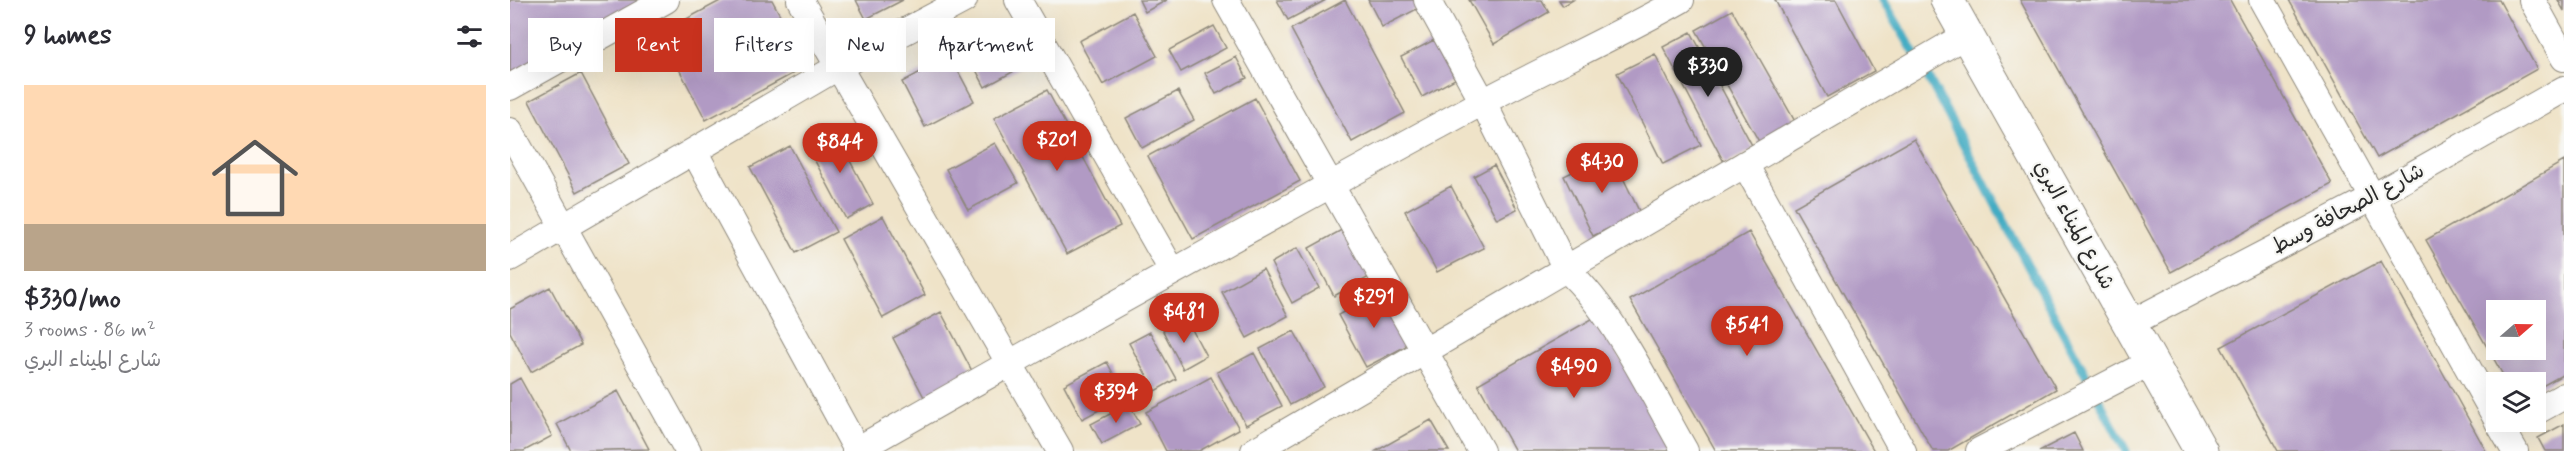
<!DOCTYPE html>
<html lang="en">
<head>
<meta charset="utf-8">
<style>
	body { margin:0; font-family:Mynerve,"Playpen Sans Arabic",sans-serif; background:#f7f7f7; color:#2b2b33; height:100vh; display:flex; flex-direction:column; font-size:22px; white-space:nowrap }
	* { box-sizing:border-box; margin:0 }
	p { font-size:20px; color:#7c7c81 }
	.icon { flex:none; width:33px; height:33px; fill:none; stroke:currentColor; stroke-width:2; stroke-linecap:round; stroke-linejoin:round }
	.map { position:relative; flex:1; overflow:hidden }
	.panel { display:flex; flex-direction:column; background:#fff; width:510px }
	.panel>* { flex:none }
	.hud { position:absolute; left:18px; top:18px; width:570px; height:54px; display:flex; gap:12px }
	.needle { width:39px; rotate:70deg }
	.buttons { position:absolute; left:1976px; top:300px; display:grid; gap:12px }
	.buttons a { display:grid; place-items:center; width:60px; height:60px; border-radius:0px; background:#fff; box-shadow:0 6px 24px #0002; font-size:30px }
	.price { position:absolute; translate:-50% -51px; padding:0 14px; border-radius:21px; background:#c8321e; color:#fff; font-size:20px; line-height:39px; filter:drop-shadow(0 2px 3px #0008) }
	.price::after { content:''; position:absolute; left:50%; top:36px; width:18px; height:14px; margin-left:-9px; background:inherit; clip-path:polygon(0 0,100% 0,50% 100%) }
	.price.current { background:#222; color:#fff }
	ul { padding:0; list-style:none }
	li { display:grid; align-content:center; gap:12px; height:318px; padding:0 24px }
	li+li { border-top:2px solid #e1e1e2 }
	li span { display:grid; place-items:center; height:186px; border-radius:0px; color:#555 }
	li>.icon { margin-inline-start:auto }
	span .icon { width:108px; height:108px; fill:#fffc; stroke-width:1 }
	li b { font-size:26px }
	h2 { display:flex; justify-content:space-between; align-items:center; height:72px; padding:0 24px; font-size:26px }
	.tag { padding:0 21px; border-radius:0px; background:#fff; box-shadow:0 6px 24px #0002; font-size:21px; line-height:54px }
	.tag.current { background:#c8321e; color:#fff }
	main { display:flex; flex:1; min-height:0 }
	.map>svg:first-child { display:block }
</style>
</head>
<body>
<main>
<section class="panel">
<h2>9 homes<svg class="icon" aria-label="filters" viewBox="0 0 24 24"><path d="M4 7h16M4 17h16"/><circle cx="9" cy="7" r="2"/><circle cx="15" cy="17" r="2"/></svg></h2>
<ul>
<li><span style="background:linear-gradient(#ffd9b3 75%,#b9a48a 0)"><svg class="icon" aria-label="home" viewBox="0 0 24 24"><path d="M3 11l9-7 9 7M6 9v11h12V9"/></svg></span><div><b>$330/mo</b><p>3 rooms · 86 m²</p><p>شارع الميناء البري</p></div></li>
</ul>
</section>
<div class="map">
<svg width="2054" height="451" viewBox="0 0 2054 451">
	<rect width="100%" height="100%" fill="#f6f6f2"/>
	<filter id="ink" filterUnits="userSpaceOnUse"><feTurbulence type="fractalNoise" baseFrequency=".0167" numOctaves="2"/><feDisplacementMap in="SourceGraphic" scale="12" xChannelSelector="R" yChannelSelector="G"/><feConvolveMatrix kernelMatrix="1 2 1 2 8 2 1 2 1" color-interpolation-filters="sRGB"/></filter>
	<filter id="wash" filterUnits="userSpaceOnUse"><feTurbulence type="fractalNoise" baseFrequency=".008" numOctaves="4" result="noise"/><feDisplacementMap in="SourceGraphic" scale="24" xChannelSelector="R" yChannelSelector="G"/><feGaussianBlur stdDeviation="1.35" result="paint"/><feColorMatrix in="noise" values="0 0 0 0 0 0 0 0 0 0 0 0 0 0 0 0 0 1.4 0 .05"/><feComposite in="paint" operator="in"/></filter>
	<g filter="url(#wash)">
		<rect width="100%" height="100%" fill="#efe3c8"/>
		<g fill="none" stroke-linecap="round" stroke-linejoin="round">
			<path stroke="#43acc3" stroke-width="9" d="M1373 0 1410 62 1616 451"/>
		</g>
		<g id="blocks">
			<path fill="#b19ac4" fill-rule="evenodd" d="M0 0H155L0 80Z
				M212 0H262L297 66 196 120 150 33Z
				M346 0H393L356 19Z
				M629 0H657L635 12Z
				M767 0H816L778 20Z
				M835 0 895 113 842 142 781 29Z
				M858 0H905L909 8 872 27Z
				M959 0H1032L1039 12 984 44Z
				M1049 0H1063L1053 6Z
				M1265 0H1326L1364 71 1317 97Z
				M1510 0H1720L1822 184 1661 272Z
				M1779 0H1989L2027 69 1867 158Z
				M2048 0H2054V11Z
				M1222 10 1287 125 1251 145 1186 30Z
				M623 12 647 56 593 85 569 41Z
				M497 22 519 63 475 87 453 45Z
				M704 26 716 48 671 72 659 50Z
				M1181 32 1244 149 1215 164 1153 47Z
				M924 40 945 79 912 97 891 57Z
				M1145 54 1191 145 1153 164 1107 73Z
				M440 56 464 101 415 127 392 82Z
				M726 57 737 78 706 94 695 73Z
				M71 73 119 164 67 192 19 101Z
				M537 90 610 226 557 254 484 118Z
				M668 91 684 120 632 148 616 118Z
				M745 98 790 181 683 239 638 156Z
				M323 129 363 204 336 219 296 144Z
				M1404 139 1546 389 1438 451H1423L1284 207Z
				M485 143 508 183 458 210 436 169Z
				M280 146 326 232 286 253 240 167Z
				M1101 153 1130 213 1083 236 1054 176Z
				M2054 161V374L2025 390V382H1997L1916 240ZM1986 310H2025V350H1986Z
				M984 165 1007 209 987 219 964 176Z
				M941 186 974 248 927 272 895 211Z
				M373 216 415 295 373 318 331 239Z
				M837 227 863 275 824 296 799 248Z
				M1239 232 1275 295 1364 451H1206L1120 300Z
				M787 248 809 288 782 303 761 263Z
				M1871 261 1911 333 1976 451H1768L1711 347Z
				M753 269 778 316 737 338 712 292Z
				M40 287 71 345 21 372 0 332V309Z
				M872 291 900 344 856 367 828 315Z
				M431 312 462 371 414 397 383 338Z
				M1087 316 1163 451H1005L968 384Z
				M676 318 696 356 673 369 653 331Z
				M784 331 814 387 780 405 750 349Z
				M640 332 666 379 645 391 619 343Z
				M744 353 772 406 736 425 707 372Z
				M597 362 615 396 572 419 554 385Z
				M701 377 729 429 689 451H656L636 412Z
				M10 378 42 436 14 451H0V384Z
				M108 391 139 449 61 451 47 424Z
				M619 404 630 424 592 444 581 424Z
				M921 420 939 451H866Z
				M2054 424V451H2035L2028 438Z
				M1564 433 1573 451H1529Z"/>
		</g>
	</g>
	<g filter="url(#ink)">
		<use href="#blocks" fill-opacity="0" stroke="#8d877a" stroke-width="1.5"/>
		<g fill="none" stroke-linecap="round" stroke-linejoin="round">
			<defs>
				<path id="minor" d="M290 0 550 451
					M508 0 663 272
					M716 0 971 451
					M917 0 973 102 1056 269C1106 315 1141 392 1175 451
					M1752 0 1986 418
					M2022 0 2054 58
					M0 87 156 0
					M0 131 178 451
					M184 151 347 450
					M1235 164 1393 451
					M0 258 328 67 454 0
					M1619 324 1863 197 2054 89
					M2025 412 2054 396
					M1988 422 2005 451
					M345 451C552 333 760 217 969 104 1036 68 1105 37 1171 0
					M744 451 1456 35
					M1469 451 1641 362"/>
				<path id="trunk" d="M1437 0 1691 451"/>
			</defs>
			<use href="#minor" stroke="#8d877a" stroke-width="28"/>
			<use href="#trunk" stroke="#8d877a" stroke-width="35"/>
			<use href="#minor" stroke="#fff" stroke-width="26"/>
			<use href="#trunk" stroke="#fff" stroke-width="33"/>
		</g>
	</g>
	<g text-anchor="middle" dominant-baseline="central" stroke-width="4.5" stroke-linejoin="round" paint-order="stroke">
		<g font-size="21" fill="#2b2b2b" stroke="#f6f6f2">
			<text transform="translate(1838 209) rotate(-28)">شارع الصحافة وسط</text>
			<text transform="translate(1564 225) rotate(61)">شارع الميناء البري</text>
		</g>
	</g>
</svg>
<div class="buttons">
<a><svg class="needle" viewBox="-14 -14 28 28"><path d="M0-13l5 13h-10z" fill="#e53935"/><path d="M0 13l5-13h-10z" fill="#7c7c81"/></svg></a>
<a><svg class="icon" aria-label="layers" viewBox="0 0 24 24"><path d="M12 4l9 5-9 5-9-5zM3 14l9 5 9-5"/></svg></a>
</div>
<b class="price current" style="left:1198px;top:98px">$330</b>
<b class="price" style="left:547px;top:172px">$201</b>
<b class="price" style="left:330px;top:174px">$844</b>
<b class="price" style="left:1092px;top:194px">$430</b>
<b class="price" style="left:864px;top:329px">$291</b>
<b class="price" style="left:674px;top:344px">$481</b>
<b class="price" style="left:1237px;top:357px">$541</b>
<b class="price" style="left:1064px;top:399px">$490</b>
<b class="price" style="left:606px;top:424px">$394</b>
<div class="hud">
<a class="tag">Buy</a>
<a class="tag current">Rent</a>
<a class="tag">Filters</a>
<a class="tag">New</a>
<a class="tag">Apartment</a>
</div>
</div>
</main>
</body>
</html>
